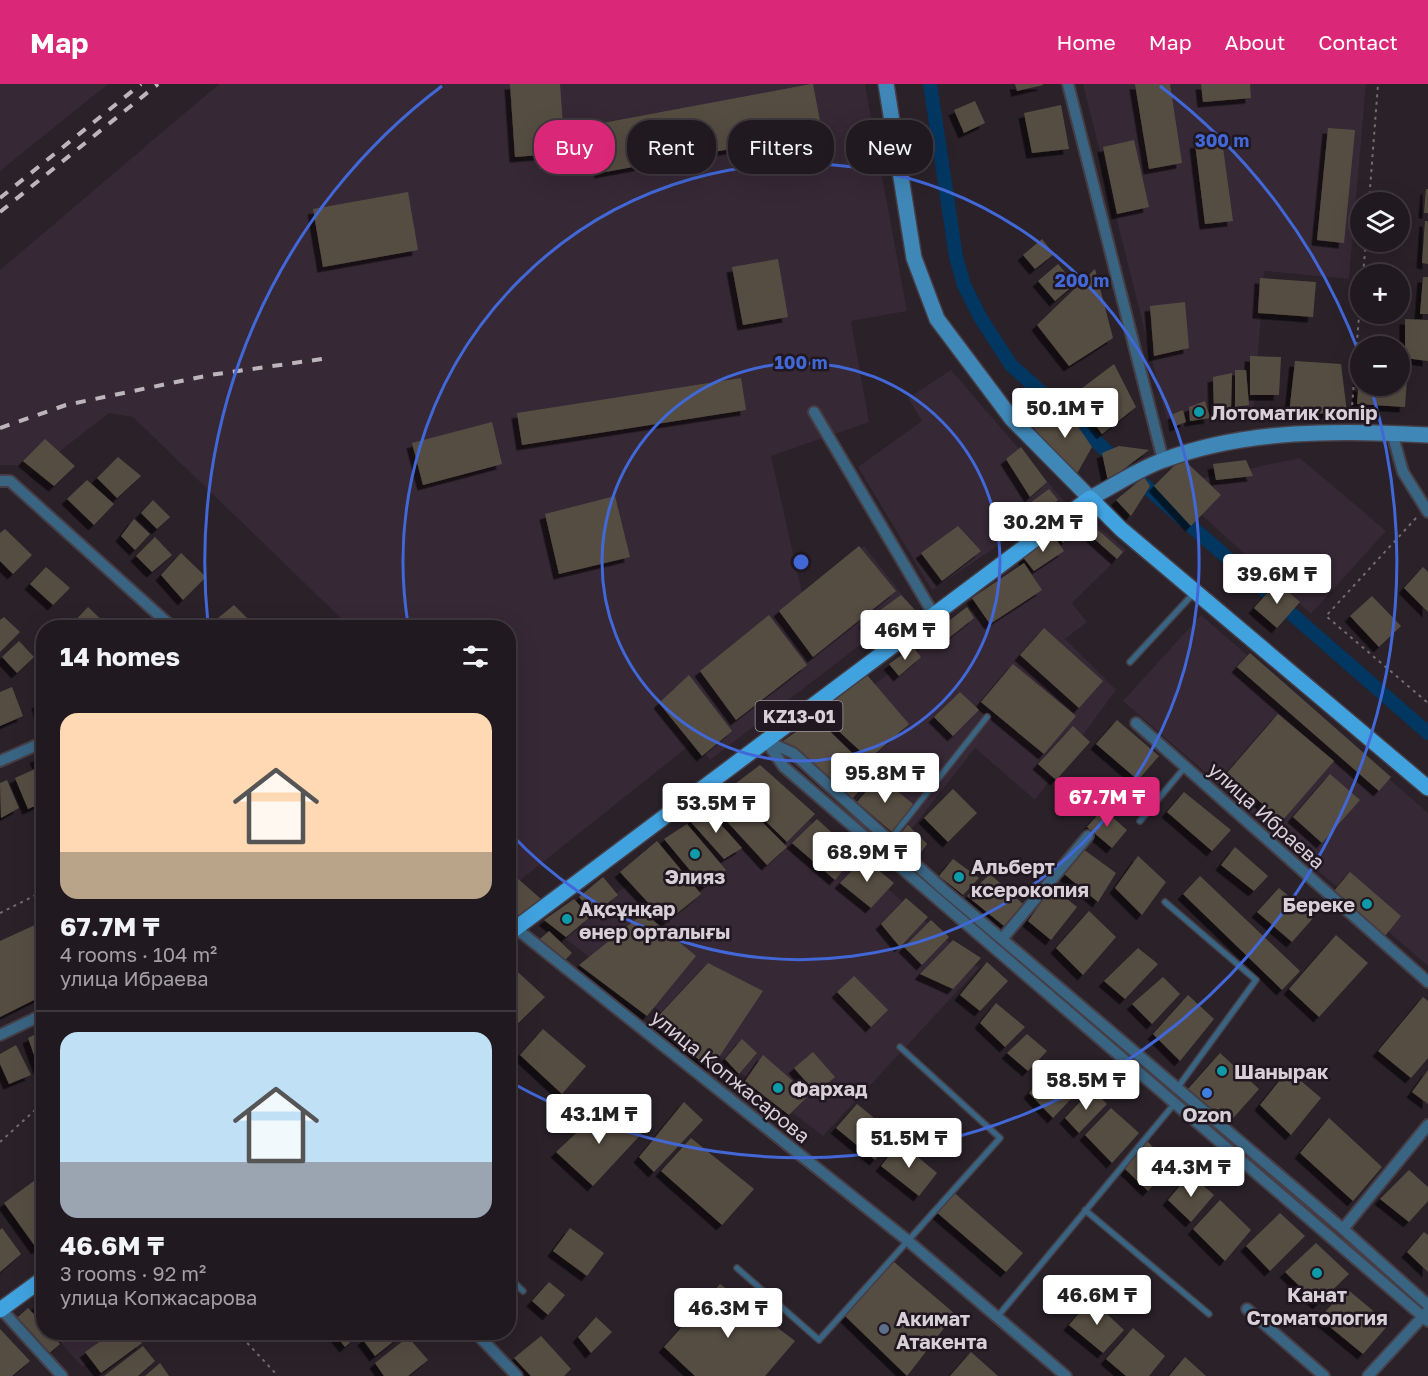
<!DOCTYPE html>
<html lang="en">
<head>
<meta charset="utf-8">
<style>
	body { margin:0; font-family:"Golos Text",sans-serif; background:#282228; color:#f1f3f6; height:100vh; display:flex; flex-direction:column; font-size:22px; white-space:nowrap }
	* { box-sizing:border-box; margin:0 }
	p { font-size:20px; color:#a2a0a4 }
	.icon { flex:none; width:33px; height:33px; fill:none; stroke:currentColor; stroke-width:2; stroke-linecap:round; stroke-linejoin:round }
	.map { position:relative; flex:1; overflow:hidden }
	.side { position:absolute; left:36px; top:536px; width:480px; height:720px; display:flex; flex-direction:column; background:#20191f; border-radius:24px; box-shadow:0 6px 24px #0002,0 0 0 2px #3d383d }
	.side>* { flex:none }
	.hud { position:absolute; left:534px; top:36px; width:570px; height:54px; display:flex; gap:12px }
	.buttons { position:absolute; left:1350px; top:108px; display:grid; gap:12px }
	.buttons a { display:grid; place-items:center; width:60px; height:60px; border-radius:50%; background:#20191f; box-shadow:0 6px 24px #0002,0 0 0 2px #3d383d; font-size:30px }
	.price { position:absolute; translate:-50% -51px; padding:0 14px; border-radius:6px; background:#fff; color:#222; font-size:20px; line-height:39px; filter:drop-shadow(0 2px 3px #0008) }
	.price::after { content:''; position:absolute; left:50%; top:36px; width:18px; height:14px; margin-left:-9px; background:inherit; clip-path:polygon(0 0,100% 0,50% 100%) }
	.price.current { background:#db2777; color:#fff }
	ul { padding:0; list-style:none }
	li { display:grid; align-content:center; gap:12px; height:318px; padding:0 24px }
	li+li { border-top:2px solid #3d383d }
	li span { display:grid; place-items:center; height:186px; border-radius:18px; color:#555 }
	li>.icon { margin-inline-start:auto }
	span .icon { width:108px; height:108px; fill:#fffc; stroke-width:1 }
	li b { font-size:26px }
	h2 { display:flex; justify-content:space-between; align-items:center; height:72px; padding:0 24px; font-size:26px }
	.tag { padding:0 21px; border-radius:24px; background:#20191f; box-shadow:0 6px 24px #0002,0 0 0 2px #3d383d; font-size:21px; line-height:54px }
	.tag.current { background:#db2777; color:#fff }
	header { display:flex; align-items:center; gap:36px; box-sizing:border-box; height:84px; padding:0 30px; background:#db2777; color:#fff }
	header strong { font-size:28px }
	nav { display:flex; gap:33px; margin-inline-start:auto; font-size:21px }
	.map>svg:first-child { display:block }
</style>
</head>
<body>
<header>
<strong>Map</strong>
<nav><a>Home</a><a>Map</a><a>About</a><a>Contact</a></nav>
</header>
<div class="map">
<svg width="1428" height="1292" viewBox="0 0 1428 1292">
	<defs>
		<filter id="shadow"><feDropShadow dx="-5.5" dy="5.5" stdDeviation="0" flood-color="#0009"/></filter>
	</defs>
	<rect width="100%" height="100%" fill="#2a2129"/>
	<path fill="#362835" d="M0 0H108L0 87Z
		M219 0H865L907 227 851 237 869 338 771 372 802 509 864 462 911 522 710 676 695 657 509 805 508 543H350L133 333 109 329 28 392 15 381H0V186Z
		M1083 0H1366L1349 195 1264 187 1254 323 1169 344Z
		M951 286 1064 417 932 506 858 383 922 337 908 314Z
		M1300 374 1386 447 1311 530 1173 405 1204 394Z
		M1091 436 1126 466 1072 519 1087 538 1065 555 1116 606 1035 716 975 664 910 747 804 654Z
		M1201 531 1428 729V882L1123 617Z
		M768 701 979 884 823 1052 559 850Z
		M52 1248H128L82 1283Z"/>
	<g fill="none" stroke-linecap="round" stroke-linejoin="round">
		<path stroke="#023762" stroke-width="14" d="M930 0 956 173 964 201 980 233 1011 281 1160 415 1428 649"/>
	</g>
	<path fill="#574e43" filter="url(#shadow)" d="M510 0H560L565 69 515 73Z
		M811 0H813L822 48 600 89 592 41Z
		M1015 0H1043V1L1017 7Z
		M1135 0H1170L1182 79 1149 85Z
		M1201 0H1250L1251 14 1203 18Z
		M975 17 985 39 964 49 954 26Z
		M1061 21 1069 65 1032 69 1024 29Z
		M1328 44 1355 46 1344 159 1317 156Z
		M1134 56 1149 123 1117 130 1103 63Z
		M1222 56 1233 137 1205 140 1195 59Z
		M1426 105H1428V129H1424Z
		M408 108 418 166 323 183 313 125Z
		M1425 137H1428V180L1422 179Z
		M1042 155 1054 170 1035 185 1023 171Z
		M778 175 788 233 743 241 732 183Z
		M1058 180 1075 200 1055 217 1038 197Z
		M1095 185 1113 254 1069 282 1037 241Z
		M1423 193H1428V230H1420Z
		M1260 194 1316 198 1313 233 1258 229Z
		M1185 218 1189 264 1154 272 1150 222Z
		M1405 235 1428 236V277L1405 274Z
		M1250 272 1281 273 1279 311H1250Z
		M1295 277 1341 280 1347 329 1289 330Z
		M1114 280 1136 323 1102 350 1073 311Z
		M1235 286H1246L1249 321 1235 323Z
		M1232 289 1231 324 1214 329 1213 293Z
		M741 294 746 326 522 361 517 329Z
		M1359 294H1360V302H1400V295H1407L1405 323 1357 320Z
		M1205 317 1210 334 1190 337 1189 323Z
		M1064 322 1092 363 1075 393 1033 344Z
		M1183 326 1186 338 1175 342 1173 330Z
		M492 338 502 380 423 401 412 359Z
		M45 355 75 382 54 402 23 377Z
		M1119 362 1149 366 1108 397 1102 369Z
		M1021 363 1047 398 1030 413 1006 375Z
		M118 373 141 392 117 414 97 394Z
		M1182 374 1221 411 1191 442 1154 402Z
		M1246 376 1253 392 1216 396 1213 380Z
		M1144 393 1150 402 1131 432 1116 416Z
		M87 396 114 420 94 441 67 415Z
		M1049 405 1058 416 1019 448 1007 436Z
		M615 412 630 473 559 490 545 430Z
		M153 416 170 433 157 445 141 429Z
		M134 435 150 450 135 466 121 452Z
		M1071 439 1077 447 1063 459 1055 448Z
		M958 442 981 467 942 497 921 469Z
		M5 445 32 471 13 490 0 477V449Z
		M1098 446 1123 468 1117 475 1091 452Z
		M1053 451 1064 467 1034 487 1022 472Z
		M155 453 172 471 152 488 136 472Z
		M859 462 896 507 813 573 779 527Z
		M181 469 206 493 183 516 161 491Z
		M1024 479 1042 506 990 540 972 514Z
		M46 483 70 504 53 521 30 500Z
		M1423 483 1428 488V528L1404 504Z
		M1277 498 1300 518 1277 544 1254 524Z
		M901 511 918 529 879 557 864 538Z
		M1372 512 1401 542 1379 563 1350 532Z
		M234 521 256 543H216L212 539Z
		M88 523 109 543H69Z
		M967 523 974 534 945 557 937 546Z
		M769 531 807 581 736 636 700 587Z
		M4 533 20 548 0 568V536Z
		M1044 544 1103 597 1079 624 1020 571Z
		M19 557 34 573 17 589 2 573Z
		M913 563 921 573 899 592 889 580Z
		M1250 569 1391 693 1379 707 1237 583Z
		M1013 580 1076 632 1044 670 981 618Z
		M689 591 732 647 702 672 659 619Z
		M867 591 909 640 869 675 819 629Z
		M12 603 23 632 0 642V608Z
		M960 608 979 626 953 652 934 633Z
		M44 616V642H43L37 619Z
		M1278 630 1334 677 1282 737 1227 689Z
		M816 634 874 690 852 715 783 657Z
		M1117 636 1159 672 1138 696 1096 660Z
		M1073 642 1090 658 1056 696 1038 680Z
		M44 670V690L35 674Z
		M760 681 815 730 787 758 731 703Z
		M35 685 44 703V718L28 725 15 694Z
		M1330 690 1360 716 1322 759 1293 733Z
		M879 692 913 720 893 749 857 718Z
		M7 696 19 724 1 734 0 699Z
		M728 704 787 763 767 781 710 719Z
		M953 705 977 729 948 758 924 734Z
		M1184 708 1231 746 1212 767 1167 728Z
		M706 724 742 764 724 775 690 737Z
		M1103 725 1127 746 1112 764 1087 743Z
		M817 735 856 771 835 796 792 759Z
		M687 740 726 786 704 803 664 755Z
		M908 741 927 760 919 771 899 751Z
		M657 757 701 810 666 838 620 788Z
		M1235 763 1268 792 1254 807 1221 781Z
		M1083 765 1116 789 1098 818 1063 789Z
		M1138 772 1166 798 1142 831 1115 804Z
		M864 774 894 799 871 824 840 799Z
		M953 775 979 794 963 811 939 792Z
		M508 786 541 815 518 836 508 828Z
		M1350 788 1401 832 1385 852 1333 808Z
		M990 790 1023 820 1004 842 967 812Z
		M1200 792 1300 887 1282 906 1183 810Z
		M603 793 618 811 594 830 579 813Z
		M1052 803 1077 823 1051 856 1028 837Z
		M1279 804 1314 833 1292 858 1257 828Z
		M906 814 928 833 900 863 881 840Z
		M574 815 590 833 566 853 544 836Z
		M1089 827 1116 853 1083 891 1056 864Z
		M644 829 696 872 647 932 579 881Z
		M931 836 949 853 922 881 904 863Z
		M37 840 44 853V911L0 933V857Z
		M549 847 572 869 564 877 540 855Z
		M1336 851 1368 879 1319 933 1289 905Z
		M953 856 981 874 953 905 920 890Z
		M1138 864 1158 880 1125 915 1104 897Z
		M987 878 1008 897 980 927 960 911Z
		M508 879 545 913 508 949Z
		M708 879 763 907 711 985 652 939Z
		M854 892 888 926 871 943 837 908Z
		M1163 893 1180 910 1152 940 1132 920Z
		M1188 911 1214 935 1180 977 1153 950Z
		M1423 913 1428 917V974L1411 994 1378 967Z
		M996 919 1025 943 1005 963 980 939Z
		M543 945 586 982 562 1010 520 971Z
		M40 948 44 957V984L39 985 28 954Z
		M1027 950 1047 967 1028 987 1007 969Z
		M742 955 757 969 739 990 725 975Z
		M16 961 31 991 9 1000 0 980V970Z
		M813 968 835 993 816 1009 794 984Z
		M1220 969 1259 1005 1227 1041 1188 1005Z
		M763 971 809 1011 789 1031 745 997Z
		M1056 977 1084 1001 1053 1034 1029 1009Z
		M1288 986 1321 1014 1291 1051 1260 1021Z
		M1428 986V1020L1412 1008Z
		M1092 1005 1107 1020 1079 1049 1065 1034Z
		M684 1018 703 1036 654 1088 639 1073Z
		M857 1020 895 1051 875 1076 836 1044Z
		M604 1023 644 1047 593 1102 556 1068Z
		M1111 1024 1139 1049 1112 1079 1085 1051Z
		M1329 1034 1382 1083 1353 1117 1300 1069Z
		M691 1054 754 1105 722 1141 661 1087Z
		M1147 1057 1172 1082 1148 1107 1122 1082Z
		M900 1058 937 1089 919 1112 881 1082Z
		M1409 1086 1428 1103V1117L1409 1138 1380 1115Z
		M1190 1090 1214 1111 1191 1138 1168 1116Z
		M38 1094 44 1102V1160L37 1165 4 1119Z
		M951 1106 1023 1169 1006 1188 934 1126Z
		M1220 1116 1251 1146 1225 1177 1193 1145Z
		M1280 1129 1305 1152 1270 1187 1246 1162Z
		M2 1144 21 1170 0 1188V1146Z
		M570 1144 604 1169 587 1192 553 1167Z
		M1424 1148 1428 1151V1188L1407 1168Z
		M1316 1159 1349 1190 1318 1220 1285 1188Z
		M894 1178 955 1230 907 1292 843 1230Z
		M549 1198 565 1211 548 1231 532 1217Z
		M720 1200 795 1257 765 1292H695L664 1263Z
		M1347 1205 1389 1240 1363 1270 1319 1234Z
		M44 1215V1233L35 1222Z
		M1091 1215 1124 1246 1103 1269 1069 1241Z
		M28 1224 44 1241V1248H50L60 1260 47 1271 17 1234Z
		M596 1233 612 1248 591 1269 578 1253Z
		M1133 1244 1165 1272 1149 1292H1126L1106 1275Z
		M0 1245 30 1277 12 1292H0Z
		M56 1248H72L62 1256Z
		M114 1248H134L142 1259 101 1289 85 1268Z
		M333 1248H362L345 1263Z
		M372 1248H402L403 1250 375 1272 363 1256Z
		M541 1252 571 1285 564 1292H531L514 1274Z
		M408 1253 428 1276 408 1292H384L375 1279Z
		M143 1262 155 1277 138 1292H104Z
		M971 1268 998 1292H950Z
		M1185 1273 1206 1292H1169Z
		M160 1279 169 1292H145Z"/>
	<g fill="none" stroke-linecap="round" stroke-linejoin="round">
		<defs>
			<path id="lane" d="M1130 578 1194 509
				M1140 737 1185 683
				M889 757 987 633
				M1165 818 1256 896 1178 1003
				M1085 1126 1209 1230
				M737 1184 819 1256 1000 1054 900 963
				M508 1193 523 1207
				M998 1232 1175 1019"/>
			<path id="street" d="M1068 0 1163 376
				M814 328 934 531
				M1392 349 1403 388 1428 428
				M0 397H10L172 543
				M1136 639 1428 898
				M766 657 784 683 1428 1237
				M766 657 793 669 943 805 1343 1145 1428 1221
				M0 677 44 658
				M508 838 907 1156 1066 1292
				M1002 855 1088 752
				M0 951 44 930
				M1343 1145 1428 1041
				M1 1225 62 1292
				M1247 1225 1324 1292
				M475 1248 517 1292
				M1368 1292 1428 1227"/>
			<path id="secondary" d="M886 0 914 174 937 235 1012 335 1090 414C1114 402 1138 385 1164 376 1246 345 1341 346 1428 351"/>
			<path id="primary" d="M508 850 1090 414 1121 445 1428 704
				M0 1226 44 1194"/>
		</defs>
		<use href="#lane" stroke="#463d45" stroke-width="8"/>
		<use href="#street" stroke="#463d45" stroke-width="14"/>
		<use href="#secondary" stroke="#463d45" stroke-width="18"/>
		<use href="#primary" stroke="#463d45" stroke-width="18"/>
		<path stroke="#746c73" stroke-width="2" stroke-dasharray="3 4.5" stroke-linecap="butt" d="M1369 118 1378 0
			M1363 190 1366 158
			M1351 336 1360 219
			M1416 434 1326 532 1428 619
			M0 829 44 807
			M0 1058 34 1027 44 1022
			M237 1248 278 1292"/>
		<use href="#lane" stroke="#396482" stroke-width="5"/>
		<use href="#street" stroke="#396482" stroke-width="10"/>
		<use href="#secondary" stroke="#3f87b7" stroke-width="15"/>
		<use href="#primary" stroke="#41a2e0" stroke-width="15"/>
		<path stroke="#bcb5bb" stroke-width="4" stroke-dasharray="10 10" stroke-linecap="butt" d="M0 114 141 0
			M0 128 158 0
			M0 344 66 321 210 291 329 274"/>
	</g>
	<g fill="none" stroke="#4268d8" stroke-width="3">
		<circle cx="801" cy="478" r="199"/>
		<path d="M408 540A398 398 0 1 1 510 749"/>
		<path d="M208 540A596 596 0 0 1 442 2M1160 2A596 596 0 0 1 1359 269M1371 304A596 596 0 0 1 512 999"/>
	</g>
	<g fill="#0f9aa8" stroke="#201720" stroke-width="2">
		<circle cx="1199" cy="328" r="6"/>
		<circle cx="695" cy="770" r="6"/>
		<circle cx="959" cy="793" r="6"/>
		<circle cx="1367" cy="820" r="6"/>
		<circle cx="567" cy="835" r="6"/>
		<circle cx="1222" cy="987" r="6"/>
		<circle cx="778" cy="1004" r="6"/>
		<circle cx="1317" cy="1189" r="6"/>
	</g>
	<circle fill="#3f7fe0" stroke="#201720" stroke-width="2" cx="1207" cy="1009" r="6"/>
	<circle fill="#5c6f8a" stroke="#201720" stroke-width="2" cx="884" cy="1245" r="6"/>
	<g text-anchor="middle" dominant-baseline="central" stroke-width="5" stroke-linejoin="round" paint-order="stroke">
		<rect fill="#201720" stroke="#a0989f" stroke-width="1.5" x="755.5" y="617" width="87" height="30" rx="4.5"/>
		<g font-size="18" font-weight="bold" fill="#d7d0d6">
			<text x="799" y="632">KZ13-01</text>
		</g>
		<g font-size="20" font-weight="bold" fill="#d7d0d6" stroke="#201720" text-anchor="start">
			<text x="1211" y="328">Лотоматик копір</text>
			<text x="971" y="782">Альберт<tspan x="971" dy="23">ксерокопия</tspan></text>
			<text x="695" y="792" text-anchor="middle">Элияз</text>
			<text x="1355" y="820" text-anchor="end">Береке</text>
			<text x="579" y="824">Ақсұнқар<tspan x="579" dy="23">өнер орталығы</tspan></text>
			<text x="1234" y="987">Шанырак</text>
			<text x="790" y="1004">Фархад</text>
			<text x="1207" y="1030" text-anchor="middle">Ozon</text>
			<text x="1317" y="1210" text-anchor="middle">Канат<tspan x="1317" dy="23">Стоматология</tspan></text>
			<text x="896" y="1234">Акимат<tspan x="896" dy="23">Атакента</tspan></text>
		</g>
		<g font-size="20" fill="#d7d0d6" stroke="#201720">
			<text transform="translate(1267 731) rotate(42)">улица Ибраева</text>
			<text transform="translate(731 992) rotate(39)">улица Копжасарова</text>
		</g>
	</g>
	<circle cx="801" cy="478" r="9" fill="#4268d8" stroke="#201720" stroke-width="3"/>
	<g font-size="18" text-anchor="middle" font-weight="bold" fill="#4268d8" stroke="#201720" stroke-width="5" stroke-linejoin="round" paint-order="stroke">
		<text x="1222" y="63">300 m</text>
		<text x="1082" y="203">200 m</text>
		<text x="801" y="285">100 m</text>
	</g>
</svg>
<div class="buttons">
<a><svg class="icon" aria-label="layers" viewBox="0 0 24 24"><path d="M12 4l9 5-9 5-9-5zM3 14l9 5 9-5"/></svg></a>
<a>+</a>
<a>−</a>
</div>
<b class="price" style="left:1065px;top:355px">50.1M ₸</b>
<b class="price" style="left:1043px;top:469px">30.2M ₸</b>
<b class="price" style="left:1277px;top:521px">39.6M ₸</b>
<b class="price" style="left:905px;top:577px">46M ₸</b>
<b class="price" style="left:885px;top:720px">95.8M ₸</b>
<b class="price current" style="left:1107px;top:744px">67.7M ₸</b>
<b class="price" style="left:716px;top:750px">53.5M ₸</b>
<b class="price" style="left:867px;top:799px">68.9M ₸</b>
<b class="price" style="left:1086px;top:1027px">58.5M ₸</b>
<b class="price" style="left:599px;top:1061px">43.1M ₸</b>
<b class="price" style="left:909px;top:1085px">51.5M ₸</b>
<b class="price" style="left:1191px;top:1114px">44.3M ₸</b>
<b class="price" style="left:1097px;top:1242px">46.6M ₸</b>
<b class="price" style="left:728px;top:1255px">46.3M ₸</b>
<div class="hud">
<a class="tag current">Buy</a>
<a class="tag">Rent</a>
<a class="tag">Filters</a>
<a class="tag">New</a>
</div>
<section class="side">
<h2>14 homes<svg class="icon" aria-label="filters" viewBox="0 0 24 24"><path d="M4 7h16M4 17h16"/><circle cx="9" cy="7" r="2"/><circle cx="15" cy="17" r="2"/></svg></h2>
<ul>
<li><span style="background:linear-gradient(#ffd9b3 75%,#b9a48a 0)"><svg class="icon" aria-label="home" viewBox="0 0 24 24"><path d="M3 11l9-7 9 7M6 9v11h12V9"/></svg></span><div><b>67.7M ₸</b><p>4 rooms · 104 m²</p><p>улица Ибраева</p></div></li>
<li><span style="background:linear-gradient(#bfe0f5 70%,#9aa5b1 0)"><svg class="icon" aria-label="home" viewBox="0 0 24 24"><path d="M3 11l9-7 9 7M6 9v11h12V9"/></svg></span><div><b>46.6M ₸</b><p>3 rooms · 92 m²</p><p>улица Копжасарова</p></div></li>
</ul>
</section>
</div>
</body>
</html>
